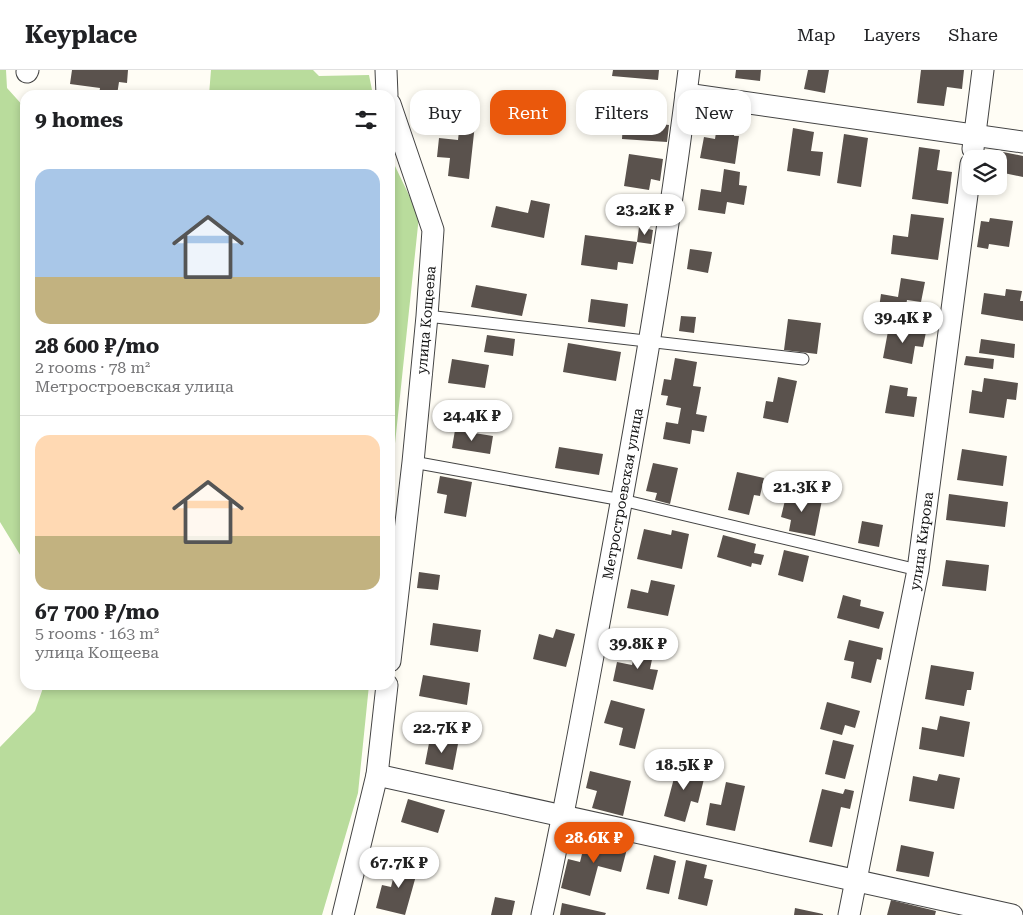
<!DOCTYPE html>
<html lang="en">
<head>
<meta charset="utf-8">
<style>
	body { margin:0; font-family:"Roboto Serif",serif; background:#f6f6f6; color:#202124; height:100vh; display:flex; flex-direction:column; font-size:19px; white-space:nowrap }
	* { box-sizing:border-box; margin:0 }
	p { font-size:16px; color:#757577 }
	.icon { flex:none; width:28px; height:28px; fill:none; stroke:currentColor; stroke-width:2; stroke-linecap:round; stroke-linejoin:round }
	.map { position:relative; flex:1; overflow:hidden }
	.details { position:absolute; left:20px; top:20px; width:375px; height:600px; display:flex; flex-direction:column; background:#fff; border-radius:15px; box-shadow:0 2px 8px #0003 }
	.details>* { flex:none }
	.banner { position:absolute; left:410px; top:20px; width:475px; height:45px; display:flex; gap:10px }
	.buttons { position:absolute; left:962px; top:80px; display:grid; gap:10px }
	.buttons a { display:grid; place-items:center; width:45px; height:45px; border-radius:10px; background:#fff; box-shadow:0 2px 8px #0003; font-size:25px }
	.price { position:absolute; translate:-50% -42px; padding:0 11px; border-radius:18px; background:#fff; color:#222; font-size:16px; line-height:32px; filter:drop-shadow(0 1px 2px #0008) }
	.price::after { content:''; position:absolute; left:50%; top:30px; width:15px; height:11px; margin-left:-8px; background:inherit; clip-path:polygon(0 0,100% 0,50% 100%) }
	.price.active { background:#ea580c; color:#fff }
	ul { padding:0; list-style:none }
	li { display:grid; align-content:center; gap:10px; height:265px; padding:0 15px }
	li+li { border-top:1px solid #e0e0e0 }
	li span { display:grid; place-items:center; height:155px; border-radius:15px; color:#555 }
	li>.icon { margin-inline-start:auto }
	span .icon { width:90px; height:90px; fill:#fffc; stroke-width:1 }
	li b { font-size:21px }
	h2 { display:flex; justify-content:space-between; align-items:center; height:60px; padding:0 15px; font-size:21px }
	.tag { padding:0 18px; border-radius:15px; background:#fff; box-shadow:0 2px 8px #0003; font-size:18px; line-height:45px }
	.tag.active { background:#ea580c; color:#fff }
	header { display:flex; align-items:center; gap:30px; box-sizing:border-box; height:70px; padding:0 25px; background:#fff; border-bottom:1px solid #e0e0e0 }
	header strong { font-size:24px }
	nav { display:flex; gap:28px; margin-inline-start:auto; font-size:18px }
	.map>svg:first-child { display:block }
</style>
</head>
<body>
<header>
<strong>Keyplace</strong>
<nav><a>Map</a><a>Layers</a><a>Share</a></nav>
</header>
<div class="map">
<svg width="1023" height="845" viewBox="0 0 1023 845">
	<rect width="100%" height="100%" fill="#fffdf5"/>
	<path fill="#b9dc9c" d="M0 0H6L7 18 25 38V493L0 452Z
		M211 0H313L319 6 369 5 373 25H209Z
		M390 96H395L419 146 390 421Z
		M44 615H369L358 723 322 845H0V677L35 641Z"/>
	<path fill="#5a524d" d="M72 0H128L127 13 119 12 117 25H99L100 18 70 14Z
		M613 0H659L658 10 612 6Z
		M736 0H761L760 11 735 8Z
		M808 0H829L825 23 804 19Z
		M921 0H964L962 19 947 17 944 36 917 33Z
		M509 27 537 30 533 59 506 56Z
		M624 35 655 37 653 53 669 55 667 72 622 69Z
		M718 49 736 51 734 66H739L735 94 700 88 704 67 715 69Z
		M460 52 475 54 469 109 448 106 450 88 437 87 439 68 458 70Z
		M793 58 814 62 811 81 823 82 820 106 787 101Z
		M844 64 868 68 861 117 837 113Z
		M919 77 940 80 937 100 952 102 948 134 912 129Z
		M1003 82 1023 86V107L999 102Z
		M629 84 663 89 660 111 651 109 649 120 624 116Z
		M724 99 740 102 739 115 747 116 744 135 727 132 725 144 698 140 701 119 721 122Z
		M531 130 550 134 544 168 491 157 496 136 528 143Z
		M911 144 944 148 938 190 891 184 893 165 908 167Z
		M990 148 1013 151 1009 177 989 174 988 179 977 177 981 151 989 152Z
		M639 157 653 160 651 174 637 172Z
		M585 165 637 172 633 194 618 192 617 200 581 195Z
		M690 179 712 182 708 203 687 199Z
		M901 208 925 212 921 232 907 230 905 242 879 238 881 224 898 227Z
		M476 215 527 224 522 246 471 237Z
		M1006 219 1022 221 1020 231H1023V251L981 244 984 223 1005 226Z
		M591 229 628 234 625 257 588 252Z
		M681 246 696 247 694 263 679 261Z
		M788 249 821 253 817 284 784 280Z
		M889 256 926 262 923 277 915 276 912 294 883 288Z
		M487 265 515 269 513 286 484 282Z
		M981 269 1015 274 1014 288 979 283Z
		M568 273 621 282 616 311 563 302Z
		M966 286 994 289 993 299 964 295Z
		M675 288 697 292 693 316 701 317 696 344 707 346 704 362 692 360 690 374 663 369 666 352 678 354 681 338 666 335 668 326 661 325 664 309 671 310Z
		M452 289 489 295 485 318 448 313Z
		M778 307 797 311 788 353 763 348 766 331 773 332Z
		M984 308 1018 313 1016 330 1007 329 1004 348 969 343 972 320 982 322Z
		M890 315 908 318 907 326 917 327 914 347 885 343Z
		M455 360 493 366 490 384 452 378Z
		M559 377 603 384 599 405 555 398Z
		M962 379 1007 386 1003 416 957 410Z
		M653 393 678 398 670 434 655 430 657 423 646 421Z
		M737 402 764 408 760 426 754 425 749 445 728 440Z
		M440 406 472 412 466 447 444 443 447 425 437 423Z
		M787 422 822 430 815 466 789 461 791 450 781 447Z
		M949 424 1008 432 1005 457 946 450Z
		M862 451 883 455 879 477 858 473Z
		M644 459 671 465 672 460 689 464 682 499 637 489Z
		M723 465 756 474 754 483 764 485 761 495 752 493 751 497 717 487Z
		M784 480 809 486 803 512 778 505Z
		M946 490 989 495 986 521 942 516Z
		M419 502 440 505 438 520 417 518Z
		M651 510 675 515 668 546 627 538 631 519 648 523Z
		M843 525 861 530 860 536 884 542 879 559 837 548Z
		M433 553 481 560 478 582 430 575Z
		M556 559 575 564 566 597 533 589 539 564 553 568Z
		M849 570 883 578 881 590 877 589 871 613 851 608 854 592 844 590Z
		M636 576 654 580 650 599 658 600 653 620 613 611 617 592 632 595Z
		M931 595 974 602 971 620H967L964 636 925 629Z
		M423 605 470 613 467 635 419 626Z
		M611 630 645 639 635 679 619 675 623 658 604 653Z
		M827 632 860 641 855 658 845 655 842 665 820 659Z
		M940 646 970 652 964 687 919 679 922 657 937 660Z
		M430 668 458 674 453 700 425 694Z
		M833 670 854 675 845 709 825 704Z
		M678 693 706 701 698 733 691 731 685 752 664 746Z
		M590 701 631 711 623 746 592 738 597 721 586 718Z
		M939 704 960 708 954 739 909 731 913 706 937 711Z
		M726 712 745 716 735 761 706 755 710 733 721 735Z
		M822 719 843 724 845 719 854 721 850 739 841 737 832 777 809 772Z
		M408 729 445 740 438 763 401 752Z
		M602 764 629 771 621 802 598 796 590 826 561 818 568 789 580 792 584 776 598 779Z
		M901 775 934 782 929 807 896 801Z
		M654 785 676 791 669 824 646 819Z
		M398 789 419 795 405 845 376 838 382 815 391 817Z
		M686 790 707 795 704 808 713 810 707 836 678 829Z
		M495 827 515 831 512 845H491Z
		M891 830 936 841 935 845H887Z
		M562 833 606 843 605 845H560Z
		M795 838 823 844V845H794Z"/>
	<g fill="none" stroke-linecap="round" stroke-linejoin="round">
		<defs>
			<path id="service" d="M427 246 803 289
				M413 392 622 430 918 500"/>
			<g id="minor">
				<path d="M386 0 387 25"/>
				<path d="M27 2 28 0"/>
				<path d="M686 24 1023 72"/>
				<path d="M390 34 433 160 427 246 413 392 390 591"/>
				<path d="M973 79 983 0"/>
				<path d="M377 705 1012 845"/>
				<path d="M343 845 377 705 387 615"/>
				<path id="s1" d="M542 845C568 728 588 611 610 494 640 330 669 165 689 0"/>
				<path id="s2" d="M849 845 918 500 971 94"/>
			</g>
		</defs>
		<use href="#service" stroke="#444" stroke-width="13"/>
		<use href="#minor" stroke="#444" stroke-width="23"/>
		<use href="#service" stroke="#fff" stroke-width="11"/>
		<use href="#minor" stroke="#fff" stroke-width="21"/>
	</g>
	<g text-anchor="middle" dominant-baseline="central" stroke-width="5" stroke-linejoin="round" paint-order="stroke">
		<g font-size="14" fill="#111" stroke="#fff">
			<text transform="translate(426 250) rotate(-85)">улица Кощеева</text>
			<text stroke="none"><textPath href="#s1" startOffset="429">Метростроевская улица</textPath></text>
			<text stroke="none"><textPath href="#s2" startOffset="381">улица Кирова</textPath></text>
		</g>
	</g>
</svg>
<div class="buttons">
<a><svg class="icon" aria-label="layers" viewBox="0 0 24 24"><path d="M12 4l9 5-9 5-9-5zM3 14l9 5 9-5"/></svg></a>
</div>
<b class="price" style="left:645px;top:166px">23.2K ₽</b>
<b class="price" style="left:903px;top:274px">39.4K ₽</b>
<b class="price" style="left:472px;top:372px">24.4K ₽</b>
<b class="price" style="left:802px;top:443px">21.3K ₽</b>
<b class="price" style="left:638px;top:600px">39.8K ₽</b>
<b class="price" style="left:442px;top:684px">22.7K ₽</b>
<b class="price" style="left:684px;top:721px">18.5K ₽</b>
<b class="price active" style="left:594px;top:794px">28.6K ₽</b>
<b class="price" style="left:399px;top:819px">67.7K ₽</b>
<div class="banner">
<a class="tag">Buy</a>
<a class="tag active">Rent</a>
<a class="tag">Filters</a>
<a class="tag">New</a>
</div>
<section class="details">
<h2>9 homes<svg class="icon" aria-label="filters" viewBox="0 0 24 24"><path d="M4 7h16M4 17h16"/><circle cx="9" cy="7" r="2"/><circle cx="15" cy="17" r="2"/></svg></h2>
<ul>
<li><span style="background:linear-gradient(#a9c7e8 70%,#c2b280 0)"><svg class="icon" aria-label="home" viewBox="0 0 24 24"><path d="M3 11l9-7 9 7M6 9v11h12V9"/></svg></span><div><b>28 600 ₽/mo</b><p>2 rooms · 78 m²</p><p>Метростроевская улица</p></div></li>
<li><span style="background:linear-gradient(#ffd9b3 65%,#c2b280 0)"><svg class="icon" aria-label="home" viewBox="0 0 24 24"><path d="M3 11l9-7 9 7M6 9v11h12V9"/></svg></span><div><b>67 700 ₽/mo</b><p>5 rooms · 163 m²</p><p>улица Кощеева</p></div></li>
</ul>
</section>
</div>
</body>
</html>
